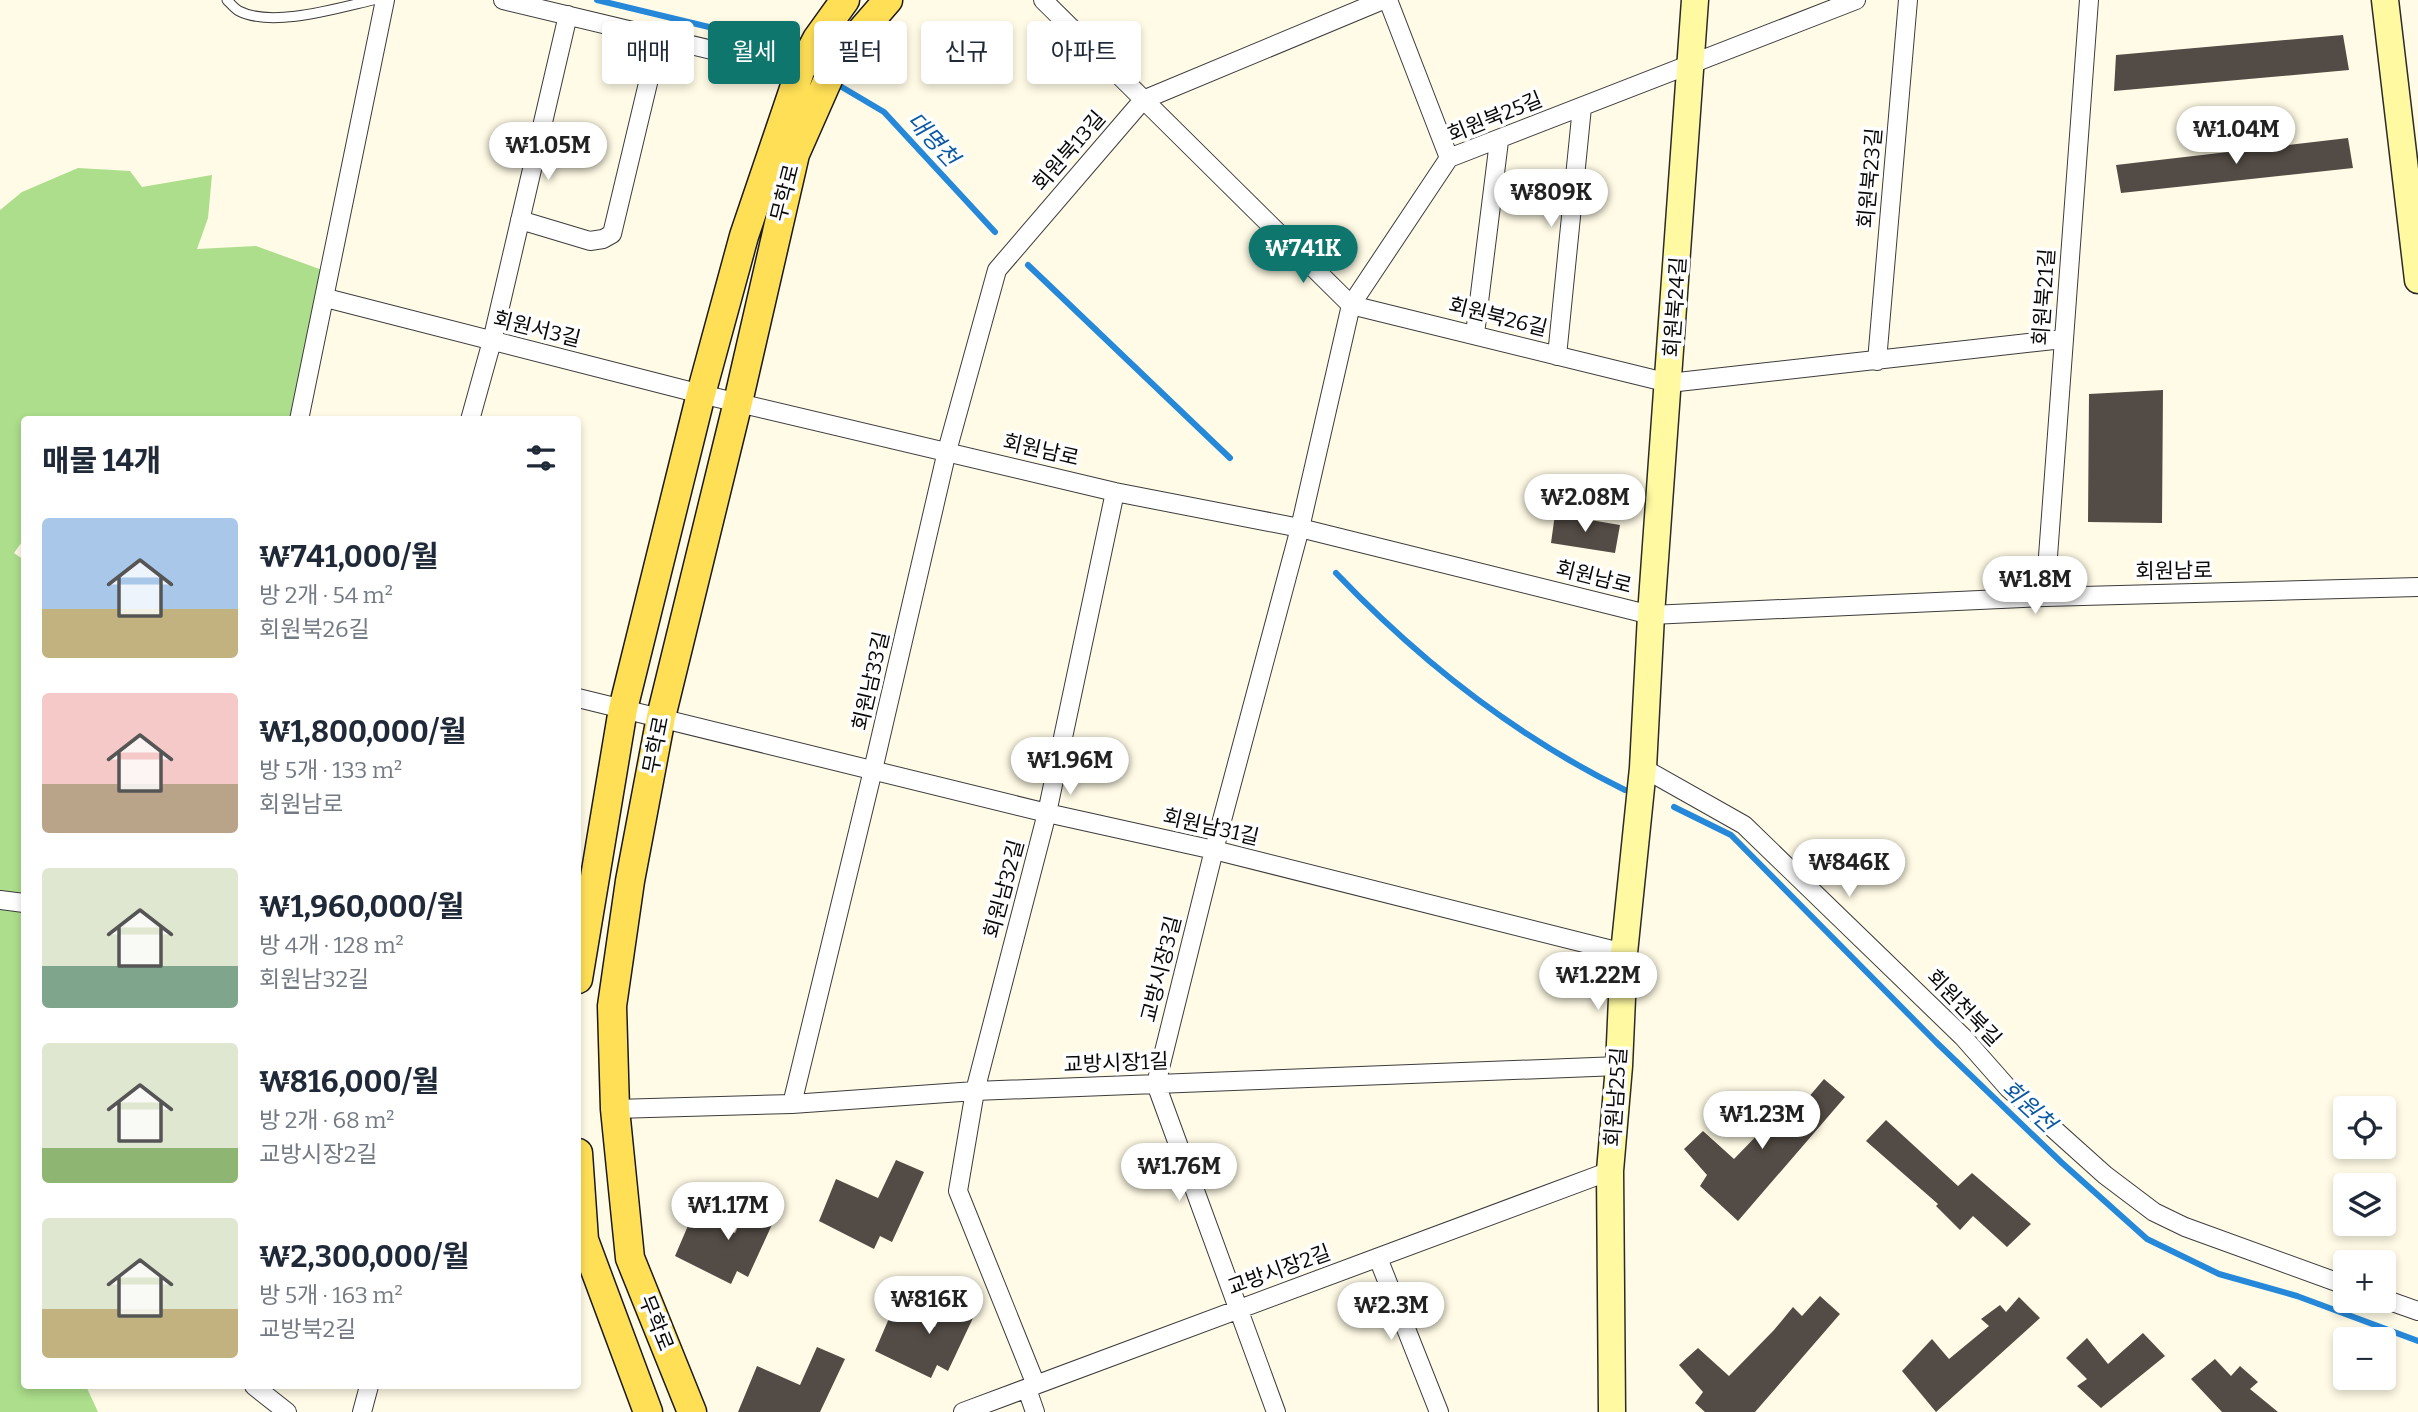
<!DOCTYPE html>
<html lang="ko">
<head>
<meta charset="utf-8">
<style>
	body { margin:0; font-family:Bitter,"Noto Sans KR",serif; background:#f6f6f7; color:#1f2937; height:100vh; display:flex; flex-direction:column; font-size:26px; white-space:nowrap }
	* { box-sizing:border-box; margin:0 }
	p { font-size:23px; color:#747a83 }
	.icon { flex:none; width:38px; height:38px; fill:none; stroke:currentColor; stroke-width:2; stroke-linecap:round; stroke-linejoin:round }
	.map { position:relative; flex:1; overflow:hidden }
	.side { position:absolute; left:21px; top:416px; width:560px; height:973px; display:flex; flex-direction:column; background:#fff; border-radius:7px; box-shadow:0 4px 10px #0003 }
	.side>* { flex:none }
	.guide { position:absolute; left:602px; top:21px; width:665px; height:63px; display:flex; gap:14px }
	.buttons { position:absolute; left:2333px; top:1096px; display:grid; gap:14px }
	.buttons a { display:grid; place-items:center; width:63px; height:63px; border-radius:7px; background:#fff; box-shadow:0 4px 10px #0003; font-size:35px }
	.price { position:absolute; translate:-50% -60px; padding:0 16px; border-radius:24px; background:#fff; color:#222; font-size:23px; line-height:46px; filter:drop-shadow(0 2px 4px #0008) }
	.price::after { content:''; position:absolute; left:50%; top:42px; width:21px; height:16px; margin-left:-10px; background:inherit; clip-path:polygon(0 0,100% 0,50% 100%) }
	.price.current { background:#0f766e; color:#fff }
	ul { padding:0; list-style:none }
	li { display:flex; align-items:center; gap:21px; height:175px; padding:0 21px }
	li span { display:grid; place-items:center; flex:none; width:196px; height:140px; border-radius:7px; color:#555 }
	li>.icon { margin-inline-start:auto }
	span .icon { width:84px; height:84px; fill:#fffc; stroke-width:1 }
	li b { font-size:30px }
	h2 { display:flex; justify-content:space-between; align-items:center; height:84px; padding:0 21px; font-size:30px }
	.pill { padding:0 24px; border-radius:7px; background:#fff; box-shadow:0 4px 10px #0003; font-size:24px; line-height:63px }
	.pill.current { background:#0f766e; color:#fff }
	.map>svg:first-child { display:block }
</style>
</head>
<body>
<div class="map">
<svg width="2418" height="1412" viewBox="0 0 2418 1412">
	<rect width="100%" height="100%" fill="#fffbe6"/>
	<path fill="#acde8b" d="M78 168 130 171 142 187 212 175 208 218 197 249 256 246 336 275 301 420H24V539L14 553 24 560V1386H86L98 1412H0V210L22 192Z"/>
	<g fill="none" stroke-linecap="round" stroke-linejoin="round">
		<path stroke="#2688d9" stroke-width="6" d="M597 0 763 40 798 61
			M835 83 884 112 995 232
			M1028 265 1230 458
			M1336 573C1419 660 1517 737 1625 790
			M1674 807 1731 835 1936 1042 2061 1162 2147 1239 2219 1274 2297 1296 2418 1341"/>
	</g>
	<path fill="#534b45" d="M2343 35 2349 70 2114 91 2116 55Z
		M2348 138 2353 168 2121 193 2116 165Z
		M2163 390 2162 523 2088 522 2089 394Z
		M1555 514 1620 525 1615 553 1551 543Z
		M1824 1079 1845 1097 1738 1221 1700 1186 1707 1175 1684 1149 1703 1131 1734 1159 1766 1126 1767 1128 1798 1091 1807 1099Z
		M1886 1120 1958 1186 1972 1173 2031 1224 2007 1247 1973 1216 1960 1230 1936 1206 1938 1204 1866 1141Z
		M896 1160 924 1172 892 1242 880 1236 874 1249 819 1221 836 1179 878 1198Z
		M753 1195 780 1207 748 1277 737 1271 731 1284 675 1256 693 1214 735 1233Z
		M953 1290 981 1301 948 1371 937 1365 931 1378 875 1351 893 1309 935 1327Z
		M1820 1296 1840 1314 1755 1412H1705L1695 1403 1703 1392 1679 1365 1698 1348 1729 1376 1774 1330 1793 1307 1802 1316Z
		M2019 1297 2040 1318 1936 1412 1902 1371 1932 1339 1949 1359 1989 1326 1981 1319 2000 1305 2006 1312Z
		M2143 1333 2165 1356 2101 1408 2077 1386 2087 1379 2066 1358 2087 1338 2108 1364Z
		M817 1347 845 1359 820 1412H738L757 1366 800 1385Z
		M2215 1359 2231 1376 2240 1366 2258 1382 2250 1389 2278 1412H2222L2191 1379Z"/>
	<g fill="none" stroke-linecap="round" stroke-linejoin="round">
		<defs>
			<path id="lane" d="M227 0C230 3 235 9 239 11 272 28 338 8 373 0"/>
			<path id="street" d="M503 0 800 71
				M1043 0 1351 305 1669 383 2063 339
				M1388 0 1449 158
				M520 220 590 241 603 239 612 234 659 37
				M326 298 701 394 1115 492 1300 528 1651 615 2045 597 2418 587
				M1475 334 1499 141
				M1557 356 1582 107
				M1877 361 1908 0
				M299 420 385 0
				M470 420 492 341 568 15
				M2045 597 2089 0
				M578 698 1047 813 1214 850 1624 953
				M1643 768 1744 825 1963 1037 2008 1088 2105 1175 2154 1212 2185 1227 2345 1285
				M0 900 24 903
				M792 1104 873 770 947 451 997 270 1143 100 1383 0
				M615 1109 792 1104 975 1091 1619 1066
				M1378 1258 1439 1412
				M2384 1299 2418 1311
				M1036 1385 958 1191 975 1091 1047 813 1115 492
				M254 1386 287 1412
				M1027 1389 1035 1412
				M362 1412 369 1386
				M963 1412 1610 1171
				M1276 1412 1156 1084 1214 850 1300 528 1351 305 1449 158 1856 0"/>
			<path id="secondary" d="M2385 0 2418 280
				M1612 1412 1610 1171 1619 1066 1624 953 1643 768 1651 615 1695 0"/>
			<path id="primary" d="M578 979 623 709 701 394 744 236 800 71 817 39 845 0
				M578 1153 584 1240 648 1412
				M692 1412 630 1258 615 1109 612 1006 630 881 661 717 738 402 795 154 837 59 888 0"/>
		</defs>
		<use href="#lane" stroke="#3c3c3c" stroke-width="11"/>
		<use href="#street" stroke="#3c3c3c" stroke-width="20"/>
		<use href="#secondary" stroke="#2b2b2b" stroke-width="29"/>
		<use href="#primary" stroke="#1a1a1a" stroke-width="31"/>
		<use href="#lane" stroke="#fff" stroke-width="9"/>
		<use href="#street" stroke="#fff" stroke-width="18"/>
		<use href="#secondary" stroke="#fffaa1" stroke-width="26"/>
		<use href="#primary" stroke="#ffdf56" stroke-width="28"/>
	</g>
	<g text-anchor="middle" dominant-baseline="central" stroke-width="7" stroke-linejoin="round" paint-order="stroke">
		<g font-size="21" fill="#090909" stroke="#fff">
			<text transform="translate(1495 117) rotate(-22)">회원북25길</text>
			<text transform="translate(1069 151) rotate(-49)">회원북13길</text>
			<text transform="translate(1870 178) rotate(-85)">회원북23길</text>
			<text transform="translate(785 193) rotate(-76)">무학로</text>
			<text transform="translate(2044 297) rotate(-86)">회원북21길</text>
			<text transform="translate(1675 307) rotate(-86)">회원북24길</text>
			<text transform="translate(1498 317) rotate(14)">회원북26길</text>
			<text transform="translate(537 329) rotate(14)">회원서3길</text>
			<text transform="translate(1041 450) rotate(13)">회원남로</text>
			<text transform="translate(2174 571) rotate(-1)">회원남로</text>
			<text transform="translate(1594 577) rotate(14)">회원남로</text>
			<text transform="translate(871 681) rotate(-77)">회원남33길</text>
			<text transform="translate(656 745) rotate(-79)">무학로</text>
			<text transform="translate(1211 827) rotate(13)">회원남31길</text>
			<text transform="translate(1004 889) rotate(-75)">회원남32길</text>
			<text transform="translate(1161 969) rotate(-76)">교방시장3길</text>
			<text transform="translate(1964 1008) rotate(46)">회원천북길</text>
			<text transform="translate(1116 1063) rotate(-2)">교방시장1길</text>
			<text transform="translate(1616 1097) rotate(-86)">회원남25길</text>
			<text transform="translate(1279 1270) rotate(-20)">교방시장2길</text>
			<text transform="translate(656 1323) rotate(68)">무학로</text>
		</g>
		<g font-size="23" font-style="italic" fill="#0a59a4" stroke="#fff">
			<text transform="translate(933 139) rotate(47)">대명천</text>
			<text transform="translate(2029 1106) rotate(43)">회원천</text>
		</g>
	</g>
</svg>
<div class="buttons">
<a><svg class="icon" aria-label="locate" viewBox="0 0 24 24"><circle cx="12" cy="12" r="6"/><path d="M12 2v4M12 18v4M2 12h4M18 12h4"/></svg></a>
<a><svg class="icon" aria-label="layers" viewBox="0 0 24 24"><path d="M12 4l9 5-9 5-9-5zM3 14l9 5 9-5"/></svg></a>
<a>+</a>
<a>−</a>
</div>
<b class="price" style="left:2236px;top:166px">₩1.04M</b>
<b class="price" style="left:548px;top:182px">₩1.05M</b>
<b class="price" style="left:1551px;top:229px">₩809K</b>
<b class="price current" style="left:1303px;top:285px">₩741K</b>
<b class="price" style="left:1585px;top:534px">₩2.08M</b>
<b class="price" style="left:2035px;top:616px">₩1.8M</b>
<b class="price" style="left:1070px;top:797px">₩1.96M</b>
<b class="price" style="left:1849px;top:899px">₩846K</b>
<b class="price" style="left:1598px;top:1012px">₩1.22M</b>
<b class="price" style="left:1762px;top:1151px">₩1.23M</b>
<b class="price" style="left:1179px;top:1203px">₩1.76M</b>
<b class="price" style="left:728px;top:1242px">₩1.17M</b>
<b class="price" style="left:929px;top:1336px">₩816K</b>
<b class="price" style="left:1391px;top:1342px">₩2.3M</b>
<div class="guide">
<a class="pill">매매</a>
<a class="pill current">월세</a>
<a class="pill">필터</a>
<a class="pill">신규</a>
<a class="pill">아파트</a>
</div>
<section class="side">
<h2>매물 14개<svg class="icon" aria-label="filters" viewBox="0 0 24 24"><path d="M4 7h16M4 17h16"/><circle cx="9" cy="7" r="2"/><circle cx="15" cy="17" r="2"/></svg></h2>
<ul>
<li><span style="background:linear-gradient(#a9c7e8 65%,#c2b280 0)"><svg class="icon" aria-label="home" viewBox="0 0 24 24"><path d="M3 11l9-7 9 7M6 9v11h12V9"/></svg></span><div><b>₩741,000/월</b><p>방 2개 · 54 m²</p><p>회원북26길</p></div></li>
<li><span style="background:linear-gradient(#f6c9c9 65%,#b9a48a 0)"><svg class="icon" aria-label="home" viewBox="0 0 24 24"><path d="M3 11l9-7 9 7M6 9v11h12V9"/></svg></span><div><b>₩1,800,000/월</b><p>방 5개 · 133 m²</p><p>회원남로</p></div></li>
<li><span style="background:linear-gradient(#dfe7d0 70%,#7fa58c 0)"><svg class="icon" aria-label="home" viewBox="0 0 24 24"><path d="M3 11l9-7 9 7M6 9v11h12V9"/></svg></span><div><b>₩1,960,000/월</b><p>방 4개 · 128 m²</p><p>회원남32길</p></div></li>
<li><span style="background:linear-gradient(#dfe7d0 75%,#8fb573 0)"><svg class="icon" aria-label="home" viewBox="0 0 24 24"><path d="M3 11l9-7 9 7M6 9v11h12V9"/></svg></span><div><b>₩816,000/월</b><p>방 2개 · 68 m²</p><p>교방시장2길</p></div></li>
<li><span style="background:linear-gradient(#dfe7d0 65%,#c2b280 0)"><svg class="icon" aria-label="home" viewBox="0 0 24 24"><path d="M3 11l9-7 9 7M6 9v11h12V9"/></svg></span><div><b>₩2,300,000/월</b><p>방 5개 · 163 m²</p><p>교방북2길</p></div></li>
</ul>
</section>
</div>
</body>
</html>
